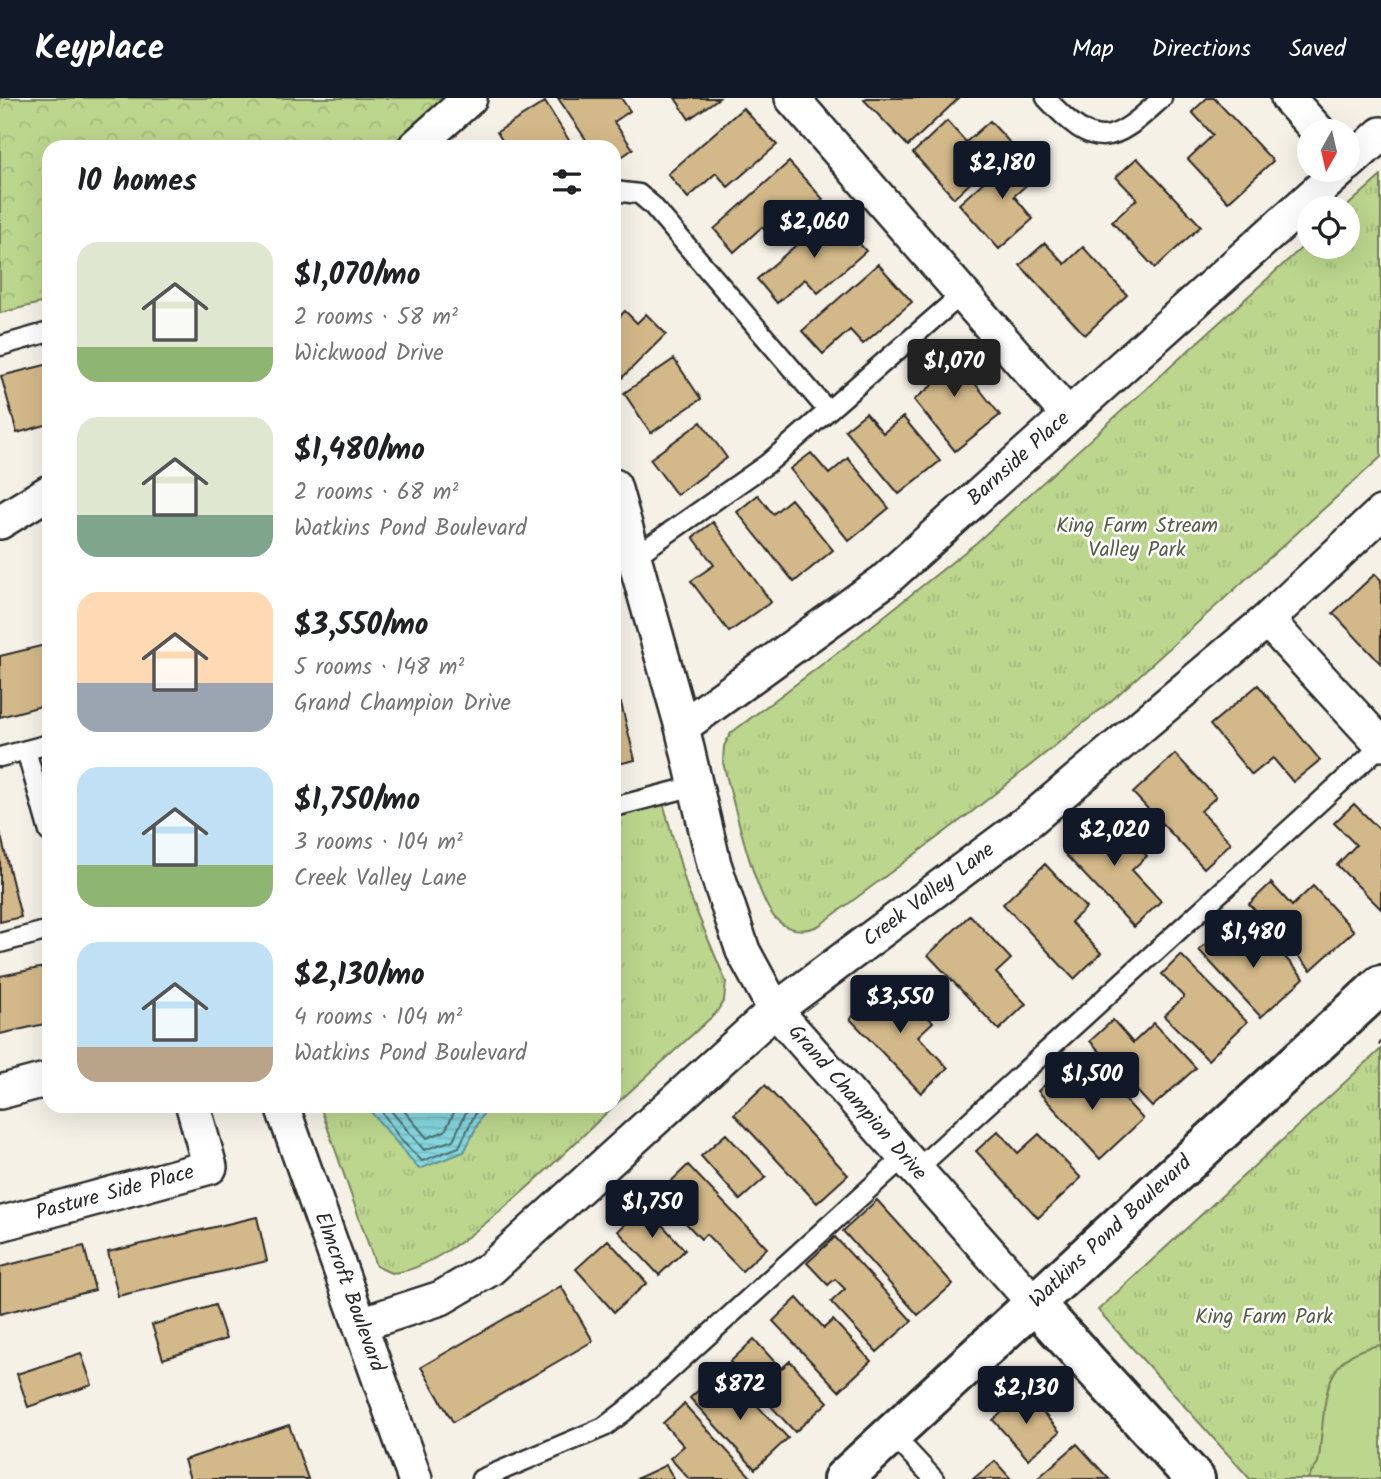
<!DOCTYPE html>
<html lang="en">
<head>
<meta charset="utf-8">
<style>
	body { margin:0; font-family:Kalam,sans-serif; background:#f2f2f2; color:#202124; height:100vh; display:flex; flex-direction:column; font-size:26px; white-space:nowrap }
	* { box-sizing:border-box; margin:0 }
	p { font-size:23px; color:#757577 }
	.icon { flex:none; width:38px; height:38px; fill:none; stroke:currentColor; stroke-width:2; stroke-linecap:round; stroke-linejoin:round }
	.map { position:relative; flex:1; overflow:hidden }
	.panel { position:absolute; left:42px; top:42px; width:579px; height:973px; display:flex; flex-direction:column; background:#fff; border-radius:21px; box-shadow:0 7px 28px #0002 }
	.panel>* { flex:none }
	.needle { width:46px; rotate:188deg }
	.buttons { position:absolute; left:1297px; top:21px; display:grid; gap:14px }
	.buttons a { display:grid; place-items:center; width:63px; height:63px; border-radius:50%; background:#fff; box-shadow:0 7px 28px #0002; font-size:35px }
	.price { position:absolute; translate:-50% -60px; padding:0 16px; border-radius:7px; background:#111827; color:#fff; font-size:23px; line-height:46px; filter:drop-shadow(0 2px 4px #0008) }
	.price::after { content:''; position:absolute; left:50%; top:42px; width:21px; height:16px; margin-left:-10px; background:inherit; clip-path:polygon(0 0,100% 0,50% 100%) }
	.price.selected { background:#222; color:#fff }
	ul { padding:0; list-style:none }
	li { display:flex; align-items:center; gap:21px; height:175px; padding:0 35px }
	li span { display:grid; place-items:center; flex:none; width:196px; height:140px; border-radius:21px; color:#555 }
	li>.icon { margin-inline-start:auto }
	span .icon { width:84px; height:84px; fill:#fffc; stroke-width:1 }
	li b { font-size:30px }
	h2 { display:flex; justify-content:space-between; align-items:center; height:84px; padding:0 35px; font-size:30px }
	header { display:flex; align-items:center; gap:42px; box-sizing:border-box; height:98px; padding:0 35px; background:#111827; color:#fff }
	header strong { font-size:33px }
	nav { display:flex; gap:38px; margin-inline-start:auto; font-size:24px }
	.map>svg:first-child { display:block }
</style>
</head>
<body>
<header>
<strong>Keyplace</strong>
<nav><a>Map</a><a>Directions</a><a>Saved</a></nav>
</header>
<div class="map">
<svg width="1381" height="1381" viewBox="0 0 1381 1381">
	<defs>
		<pattern id="forest-crowns" width="20" height="18" patternUnits="userSpaceOnUse" patternTransform="scale(1.75)"><rect width="20" height="18" fill="#bcd68d"/><path d="M2 6a3 3 0 1 1 6 0M12 15a3 3 0 1 1 6 0" fill="none" stroke="#a2b87a"/></pattern>
		<pattern id="park-tufts" width="24" height="20" patternUnits="userSpaceOnUse" patternTransform="scale(1.75)"><rect width="24" height="20" fill="#bcd68d"/><path d="M3 7l-1-3M5 7V3M7 7l1-3M15 17l-1-3M17 17v-4M19 17l1-3" fill="none" stroke="#a2b87a"/></pattern>
		<pattern id="water-rules" width="6" height="5" patternUnits="userSpaceOnUse" patternTransform="scale(1.75)"><rect width="6" height="5" fill="#86d7df"/><path d="M0 2.5h6" fill="none" stroke="#74b9c0"/></pattern>
	</defs>
	<rect width="100%" height="100%" fill="#f6f1e7"/>
	<filter id="ink" filterUnits="userSpaceOnUse"><feTurbulence type="fractalNoise" baseFrequency=".0143" numOctaves="2"/><feDisplacementMap in="SourceGraphic" scale="14" xChannelSelector="R" yChannelSelector="G"/><feConvolveMatrix kernelMatrix="1 2 1 2 8 2 1 2 1" color-interpolation-filters="sRGB"/></filter>
	<g filter="url(#ink)">
		<path fill="url(#forest-crowns)" stroke="#74805c" stroke-width="2" d="M0 0H470L415 49H49V203L0 215Z"/>
		<path fill="url(#park-tufts)" stroke="#74805c" stroke-width="2" d="M1381 78V359L1111 603 973 713 820 827C804 835 787 833 775 820 755 798 732 698 723 665L724 648 731 635 849 546 976 445 1309 143V149H1348L1345 110Z
			M662 701 688 793 726 884 724 902 716 915 614 1008V714Z
			M1381 951V1381H1250L1098 1212Z
			M320 1008H614C568 1050 451 1174 391 1175L376 1168Z"/>
		<path fill="#bcd68d" stroke="#74805c" stroke-width="2" d="M1381 1247V1381H1308C1310 1376 1314 1372 1317 1367 1320 1360 1320 1349 1321 1341 1326 1294 1325 1255 1381 1247Z"/>
		<path fill="url(#water-rules)" stroke="#629297" stroke-width="2" d="M372 1008H487L464 1054 419 1071 371 1014Z"/>
		<g fill="none" stroke-linecap="round" stroke-linejoin="round">
			<path stroke="#4f7073" stroke-width="2" d="M378 1008 401 1042 422 1063 459 1049 479 1008
				M387 1008 424 1052 453 1042 469 1008
				M400 1008 427 1040 445 1033 457 1008"/>
		</g>
		<path fill="#d3b889" stroke="#2b2b2b" stroke-width="2" d="M558 0H621L630 13 614 24 633 51 614 64V49H591Z
			M675 0H719L689 21Z
			M867 0H959L908 48 864 2Z
			M1207 0H1214L1273 63 1228 104 1188 61 1213 37 1192 14Z
			M545 4 572 47 506 49 497 34Z
			M743 10 777 47 728 89 716 75 688 100 668 76Z
			M947 23 966 44 990 23 1012 47 954 100 913 55Z
			M1018 53 1039 76 1014 98 1033 121 999 151 959 106Z
			M1137 60 1201 128 1155 170 1112 124 1137 101 1116 79Z
			M789 64 823 101 775 144 762 129 734 154 714 131Z
			M833 115 866 153 818 195 805 181 777 205 757 181Z
			M1045 145 1065 166 1083 149 1127 197 1085 237 1020 167Z
			M878 166 912 204 863 246 850 232 823 256 802 233Z
			M625 213 637 225 646 216 666 236 621 281 614 275V224Z
			M943 245 1000 317 955 353 914 302 935 285 918 265Z
			M674 261 701 301 651 335 624 295Z
			M49 266V326L17 335 1 278Z
			M866 315 883 335 903 319 940 363 899 396 845 332Z
			M701 324 727 360 677 397 650 361Z
			M811 355 829 376 848 360 889 410 849 443 790 371Z
			M758 397 773 416 791 401 833 452 794 484 737 414Z
			M713 424 771 504 729 534 691 483 714 467 693 439Z
			M1375 476 1381 482V566L1333 515Z
			M49 546V606L0 619V558Z
			M1258 587 1320 662 1293 684 1273 660 1252 677 1210 627Z
			M621 605 635 662 614 667V606Z
			M1175 656 1216 699 1201 713 1231 745 1204 770 1133 695Z
			M1354 706 1381 733V811L1337 767 1356 747 1334 725Z
			M1105 714 1147 758 1132 772 1161 803 1134 829 1063 754Z
			M0 734 21 819 0 824Z
			M1045 766 1086 810 1071 824 1101 855 1074 881 1003 806Z
			M1271 785 1292 808 1313 788 1354 833 1311 872 1249 806Z
			M970 817 1011 861 996 875 1026 906 999 932 928 857Z
			M1222 831 1242 853 1263 835 1304 880 1261 919 1199 852Z
			M1181 857 1247 924 1208 962 1164 918 1184 899 1162 876Z
			M49 868V925L0 936V878Z
			M892 881 933 924 918 938 948 970 921 995 850 921Z
			M1113 922 1133 945 1154 925 1196 970 1152 1009 1090 943Z
			M1060 973 1080 995 1101 976 1143 1021 1100 1061 1038 993Z
			M765 987 848 1077 817 1105 734 1016Z
			M998 1033 1018 1055 1039 1036 1081 1080 1038 1120 976 1053Z
			M726 1036 766 1079 740 1102 701 1058Z
			M688 1067 767 1150 742 1173 706 1136 701 1141 658 1096Z
			M877 1102 953 1186 918 1217 843 1133Z
			M645 1108 685 1152 659 1177 618 1133Z
			M257 1119 267 1163 118 1198 108 1154Z
			M835 1139 912 1223 877 1254 831 1204 845 1191 835 1181 828 1187 807 1165Z
			M608 1142 647 1185 614 1214 576 1171Z
			M84 1148 95 1192 0 1216V1169Z
			M561 1188 593 1243 453 1324 421 1269Z
			M797 1200 824 1230 833 1222 871 1263 839 1293 773 1223Z
			M215 1207 226 1241 163 1261 152 1227Z
			M754 1241 781 1271 790 1263 828 1304 795 1334 730 1264Z
			M81 1255 92 1287 28 1309 17 1276Z
			M714 1278 741 1308 750 1300 788 1340 755 1371 690 1300Z
			M1025 1294 1060 1334 1028 1361 993 1322Z
			M684 1306 751 1379 748 1381H689L670 1360 684 1348 663 1325Z
			M289 1327 308 1381H190L184 1362Z
			M1077 1346 1109 1381H1037Z
			M995 1363 1011 1381H973Z
			M666 1367 674 1381H636Z"/>
		<g fill="none" stroke-linecap="round" stroke-linejoin="round">
			<defs>
				<path id="service" d="M1046 0C1096 54 1112 47 1162 0
					M614 93 639 96 652 107 828 313
					M0 248 49 234
					M634 459 767 366 962 196
					M26 652 49 734
					M0 659 49 646
					M614 709 695 688
					M0 845 49 832
					M916 1072 1381 648
					M892 1336 934 1381
					M481 1381 604 1329 625 1313 904 1059"/>
				<path id="minor" d="M792 0 1068 317
					M1288 0 1318 33
					M415 49 470 0
					M1348 66 1381 36
					M614 388 682 629 714 766 743 853 775 912 1034 1205
					M0 424 49 394
					M1267 522 1381 646
					M682 629 884 483 1341 72
					M0 994 49 981
					M282 1008 415 1381
					M0 1126 210 1069 193 1008
					M361 1226 441 1200 490 1171 775 912 1031 721 1267 522 1381 415"/>
				<path id="tertiary" d="M1034 1205 1195 1381
					M843 1381 1381 887"/>
			</defs>
			<use href="#service" stroke="#2b2b2b" stroke-width="23"/>
			<use href="#minor" stroke="#2b2b2b" stroke-width="38"/>
			<use href="#tertiary" stroke="#2b2b2b" stroke-width="44"/>
			<path stroke="#2b2b2b" stroke-width="4.5" stroke-dasharray="2 5" stroke-linecap="butt" d="M1379 945 1381 946"/>
			<use href="#service" stroke="#fff" stroke-width="18"/>
			<use href="#minor" stroke="#fff" stroke-width="33"/>
			<use href="#tertiary" stroke="#fff" stroke-width="38"/>
		</g>
	</g>
	<g text-anchor="middle" dominant-baseline="central" stroke-width="5" stroke-linejoin="round" paint-order="stroke">
		<g font-size="21" fill="#2b2b2b" stroke="#fff">
			<text transform="translate(1019 361) rotate(-42)">Barnside Place</text>
			<text transform="translate(929 797) rotate(-37)">Creek Valley Lane</text>
			<text transform="translate(857 1005) rotate(49)">Grand Champion Drive</text>
			<text transform="translate(115 1095) rotate(-15)">Pasture Side Place</text>
			<text transform="translate(1111 1134) rotate(-43)">Watkins Pond Boulevard</text>
			<text transform="translate(349 1194) rotate(70)">Elmcroft Boulevard</text>
		</g>
		<g font-size="21" fill="#565e48" stroke="#fff">
			<text x="1137" y="428">King Farm Stream<tspan x="1137" dy="24">Valley Park</tspan></text>
			<text x="1264" y="1219">King Farm Park</text>
		</g>
	</g>
</svg>
<div class="buttons">
<a><svg class="needle" viewBox="-14 -14 28 28"><path d="M0-13l5 13h-10z" fill="#e53935"/><path d="M0 13l5-13h-10z" fill="#757577"/></svg></a>
<a><svg class="icon" aria-label="locate" viewBox="0 0 24 24"><circle cx="12" cy="12" r="6"/><path d="M12 2v4M12 18v4M2 12h4M18 12h4"/></svg></a>
</div>
<b class="price" style="left:1002px;top:103px">$2,180</b>
<b class="price" style="left:814px;top:162px">$2,060</b>
<b class="price selected" style="left:954px;top:301px">$1,070</b>
<b class="price" style="left:1114px;top:770px">$2,020</b>
<b class="price" style="left:1253px;top:872px">$1,480</b>
<b class="price" style="left:900px;top:937px">$3,550</b>
<b class="price" style="left:1092px;top:1014px">$1,500</b>
<b class="price" style="left:652px;top:1142px">$1,750</b>
<b class="price" style="left:740px;top:1324px">$872</b>
<b class="price" style="left:1026px;top:1328px">$2,130</b>
<section class="panel">
<h2>10 homes<svg class="icon" aria-label="filters" viewBox="0 0 24 24"><path d="M4 7h16M4 17h16"/><circle cx="9" cy="7" r="2"/><circle cx="15" cy="17" r="2"/></svg></h2>
<ul>
<li><span style="background:linear-gradient(#dfe7d0 75%,#8fb573 0)"><svg class="icon" aria-label="home" viewBox="0 0 24 24"><path d="M3 11l9-7 9 7M6 9v11h12V9"/></svg></span><div><b>$1,070/mo</b><p>2 rooms · 58 m²</p><p>Wickwood Drive</p></div></li>
<li><span style="background:linear-gradient(#dfe7d0 70%,#7fa58c 0)"><svg class="icon" aria-label="home" viewBox="0 0 24 24"><path d="M3 11l9-7 9 7M6 9v11h12V9"/></svg></span><div><b>$1,480/mo</b><p>2 rooms · 68 m²</p><p>Watkins Pond Boulevard</p></div></li>
<li><span style="background:linear-gradient(#ffd9b3 65%,#9aa5b1 0)"><svg class="icon" aria-label="home" viewBox="0 0 24 24"><path d="M3 11l9-7 9 7M6 9v11h12V9"/></svg></span><div><b>$3,550/mo</b><p>5 rooms · 148 m²</p><p>Grand Champion Drive</p></div></li>
<li><span style="background:linear-gradient(#bfe0f5 70%,#8fb573 0)"><svg class="icon" aria-label="home" viewBox="0 0 24 24"><path d="M3 11l9-7 9 7M6 9v11h12V9"/></svg></span><div><b>$1,750/mo</b><p>3 rooms · 104 m²</p><p>Creek Valley Lane</p></div></li>
<li><span style="background:linear-gradient(#bfe0f5 75%,#b9a48a 0)"><svg class="icon" aria-label="home" viewBox="0 0 24 24"><path d="M3 11l9-7 9 7M6 9v11h12V9"/></svg></span><div><b>$2,130/mo</b><p>4 rooms · 104 m²</p><p>Watkins Pond Boulevard</p></div></li>
</ul>
</section>
</div>
</body>
</html>
